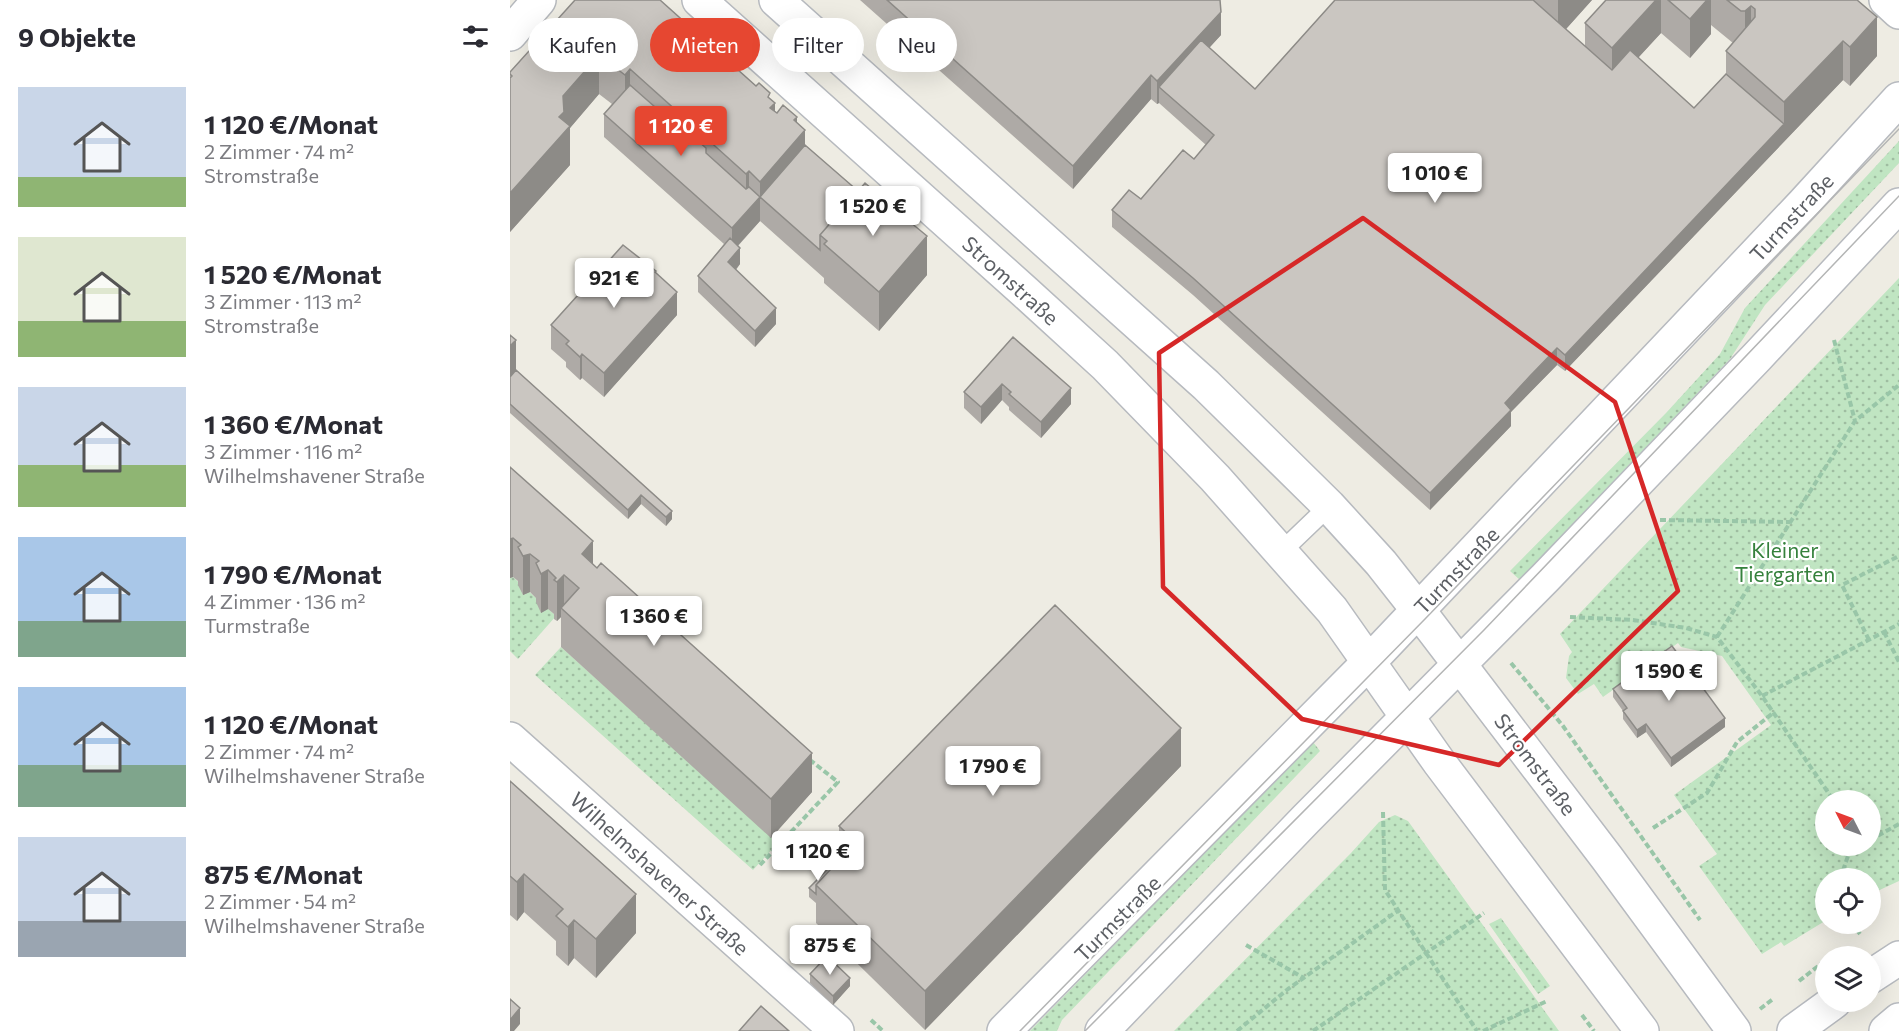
<!DOCTYPE html>
<html lang="de">
<head>
<meta charset="utf-8">
<style>
	body { margin:0; font-family:Commissioner,sans-serif; background:#f7f7f7; color:#2b2b33; height:100vh; display:flex; flex-direction:column; font-size:22px; white-space:nowrap }
	* { box-sizing:border-box; margin:0 }
	p { font-size:20px; color:#7c7c81 }
	.icon { flex:none; width:33px; height:33px; fill:none; stroke:currentColor; stroke-width:2; stroke-linecap:round; stroke-linejoin:round }
	.map { position:relative; flex:1; overflow:hidden }
	.drawer { display:flex; flex-direction:column; background:#fff; width:510px }
	.drawer>* { flex:none }
	.guide { position:absolute; left:18px; top:18px; width:570px; height:54px; display:flex; gap:12px }
	.needle { width:39px; rotate:312deg }
	.buttons { position:absolute; left:1305px; top:790px; display:grid; gap:12px }
	.buttons a { display:grid; place-items:center; width:66px; height:66px; border-radius:50%; background:#fff; box-shadow:0 6px 24px #0002; font-size:30px }
	.price { position:absolute; translate:-50% -51px; padding:0 14px; border-radius:6px; background:#fff; color:#222; font-size:20px; line-height:39px; filter:drop-shadow(0 2px 3px #0008) }
	.price::after { content:''; position:absolute; left:50%; top:36px; width:18px; height:14px; margin-left:-9px; background:inherit; clip-path:polygon(0 0,100% 0,50% 100%) }
	.price.selected { background:#e64731; color:#fff }
	ul { padding:0; list-style:none }
	li { display:flex; align-items:center; gap:18px; height:150px; padding:0 18px }
	li span { display:grid; place-items:center; flex:none; width:168px; height:120px; border-radius:0px; color:#555 }
	li>.icon { margin-inline-start:auto }
	span .icon { width:72px; height:72px; fill:#fffc; stroke-width:1 }
	li b { font-size:26px }
	h2 { display:flex; justify-content:space-between; align-items:center; height:72px; padding:0 18px; font-size:26px }
	.tag { padding:0 21px; border-radius:27px; background:#fff; box-shadow:0 6px 24px #0002; font-size:21px; line-height:54px }
	.tag.selected { background:#e64731; color:#fff }
	main { display:flex; flex:1; min-height:0 }
	.map>svg:first-child { display:block }
</style>
</head>
<body>
<main>
<section class="drawer">
<h2>9 Objekte<svg class="icon" aria-label="filters" viewBox="0 0 24 24"><path d="M4 7h16M4 17h16"/><circle cx="9" cy="7" r="2"/><circle cx="15" cy="17" r="2"/></svg></h2>
<ul>
<li><span style="background:linear-gradient(#c9d6e8 75%,#8fb573 0)"><svg class="icon" aria-label="home" viewBox="0 0 24 24"><path d="M3 11l9-7 9 7M6 9v11h12V9"/></svg></span><div><b>1 120 €/Monat</b><p>2 Zimmer · 74 m²</p><p>Stromstraße</p></div></li>
<li><span style="background:linear-gradient(#dfe7d0 70%,#8fb573 0)"><svg class="icon" aria-label="home" viewBox="0 0 24 24"><path d="M3 11l9-7 9 7M6 9v11h12V9"/></svg></span><div><b>1 520 €/Monat</b><p>3 Zimmer · 113 m²</p><p>Stromstraße</p></div></li>
<li><span style="background:linear-gradient(#c9d6e8 65%,#8fb573 0)"><svg class="icon" aria-label="home" viewBox="0 0 24 24"><path d="M3 11l9-7 9 7M6 9v11h12V9"/></svg></span><div><b>1 360 €/Monat</b><p>3 Zimmer · 116 m²</p><p>Wilhelmshavener Straße</p></div></li>
<li><span style="background:linear-gradient(#a9c7e8 70%,#7fa58c 0)"><svg class="icon" aria-label="home" viewBox="0 0 24 24"><path d="M3 11l9-7 9 7M6 9v11h12V9"/></svg></span><div><b>1 790 €/Monat</b><p>4 Zimmer · 136 m²</p><p>Turmstraße</p></div></li>
<li><span style="background:linear-gradient(#a9c7e8 65%,#7fa58c 0)"><svg class="icon" aria-label="home" viewBox="0 0 24 24"><path d="M3 11l9-7 9 7M6 9v11h12V9"/></svg></span><div><b>1 120 €/Monat</b><p>2 Zimmer · 74 m²</p><p>Wilhelmshavener Straße</p></div></li>
<li><span style="background:linear-gradient(#c9d6e8 70%,#9aa5b1 0)"><svg class="icon" aria-label="home" viewBox="0 0 24 24"><path d="M3 11l9-7 9 7M6 9v11h12V9"/></svg></span><div><b>875 €/Monat</b><p>2 Zimmer · 54 m²</p><p>Wilhelmshavener Straße</p></div></li>
</ul>
</section>
<div class="map">
<svg width="1389" height="1031" viewBox="0 0 1389 1031">
	<defs>
		<pattern id="grass-dots" width="8" height="8" patternUnits="userSpaceOnUse" patternTransform="scale(1.5)"><rect width="8" height="8" fill="#c0e5c2"/><path d="M2 2h.1M6 6h.1" fill="none" stroke="#9fbda1" stroke-width="1.8" stroke-linecap="round"/></pattern>
	</defs>
	<rect width="100%" height="100%" fill="#eeece3"/>
	<path fill="url(#grass-dots)" fill-rule="evenodd" d="M1389 141V163L1255 305 1220 359 1010 580 1000 571 1156 413 1210 354 1235 308Z
		M1389 278V881L1361 894 1360 879H1316L1315 921 1274 946 1271 942 1252 954 1189 866 1207 854 1164 795 1261 725 1212 656 1171 647 1168 643 1093 697 1084 684 1068 694 1056 678 1059 656 1062 652 1050 634ZM1316 801H1360V846H1316Z
		M3 577 46 616 8 659 0 651V578Z
		M51 647 268 843 243 870 25 675Z
		M803 742 810 751 552 1020 547 1031H520Z
		M885 815 898 821 1049 1031H664L841 853 869 822Z
		M991 918 1040 986 1028 994 979 924Z"/>
	<g fill="none" stroke-linecap="round" stroke-linejoin="round">
		<defs>
			<path id="service" d="M771 552 819 506"/>
			<path id="minor" d="M1376 0 1389 12
				M0 34 29 0
				M0 739 327 1031"/>
			<path id="secondary" d="M189 0 515 292 595 365 705 478 822 610 929 762 1132 1031
				M266 0 696 385 819 506 871 563 908 610 1097 858 1224 1031
				M1360 977 1389 958
				M494 1031 858 663 1293 204 1389 99
				M592 1031 796 819 1035 578 1247 357 1389 205
				M1284 1031 1324 1002
				M1376 1031 1389 1020"/>
		</defs>
		<use href="#service" stroke="#b6b9bd" stroke-width="21"/>
		<use href="#minor" stroke="#b6b9bd" stroke-width="36"/>
		<use href="#secondary" stroke="#b7babf" stroke-width="36"/>
		<path stroke="#99c6a8" stroke-width="4" stroke-dasharray="6 3" stroke-linecap="butt" d="M1324 340 1345 421
			M1150 520 1280 522
			M1060 617 1123 620 1176 628 1207 637 1252 696 1324 801
			M1374 632 1389 662
			M1207 637 1345 421 1389 385
			M1359 640 1332 585 1389 556
			M1001 663 1053 726 1190 920
			M1252 696 1389 624
			M873 812 875 890 967 1031
			M1143 828 1197 793 1227 742 1263 713
			M1360 840 1389 824
			M1338 846 1339 853
			M250 865 328 782 300 760
			M1330 879 1339 853 1351 846
			M1342 924 1350 934
			M736 945 794 978
			M1319 957 1327 951
			M1289 981 1316 960
			M1250 1009 1263 999
			M1072 1015 1084 1031
			M361 1020 373 1031
			M727 1031 778 989 889 910
			M803 1031 974 913
			M973 1031 1037 1001"/>
		<use href="#service" stroke="#fff" stroke-width="18"/>
		<use href="#minor" stroke="#fff" stroke-width="33"/>
		<use href="#secondary" stroke="#fff" stroke-width="33"/>
		<path stroke="#b4b5b5" stroke-width="1.5" d="M510 1031 915 619 1389 129
			M575 1031 974 630 1389 196"/>
	</g>
	<path fill="#aeaaa6" fill-rule="evenodd" d="M65 0 260 99 265 112 287 123 295 145 348 191 397 219 417 275 369 331 314 283V278L250 221 228 246 230 264 226 270 266 324 245 347 188 292V276L214 244 94 137V114L102 104 89 94 60 128V165L0 232V72Z
		M350 0H710L711 35 699 48 745 89 825 0H1082L1056 29 1075 46V23L1096 0H1347L1367 56 1340 86 1333 80 1055 371 1047 365 1020 392 1001 412V426L920 510 683 295 602 227V210L631 199 684 159 696 145 649 103 647 104 641 99 563 189ZM1201 25 1223 43 1216 51V74L1184 108 1128 58 1151 33 1180 58 1201 34Z
		M146 273 167 315 94 397 72 378 70 380 56 367V362L41 349V325Z
		M0 335 6 370 162 519 156 526 131 504 118 519 0 413Z
		M503 337 561 404 531 438 499 410V407L492 400 471 424 454 408V392Z
		M0 467 83 564 302 792 261 838 51 647V617L47 621 44 619V614L38 609 31 613 26 602V598L20 592 13 595 8 585V581L3 577 0 578Z
		M1103 689 1215 727 1161 767 1136 732 1127 738 1113 719V711L1103 697Z
		M671 766 415 1030 306 923V903L299 897V888L320 870 329 860V826Z
		M0 781 126 933 86 978 64 958 58 966 46 955V941L14 912 7 921 0 915Z
		M300 974 340 986 323 1005 300 983Z"/>
	<path fill="#8d8b87" d="M1048 0H1082L1048 38Z
		M1146 0H1151V33L1102 86V48Z
		M1197 0H1201V34L1180 58V19Z
		M1241 6V45L1235 50V11Z
		M711 12V35L657 94 649 87V103L647 104V81Z
		M1367 17V56L1340 86V47Z
		M1333 41V80L1055 371V355L1274 124V102Z
		M89 55V94L60 128V165L0 232V193L49 117 53 96Z
		M120 69V108L115 114V75Z
		M641 75V99L563 189V166Z
		M265 103V142L260 108Z
		M287 117V139L295 130V169L250 197V182L284 120Z
		M189 126V165L187 167V129Z
		M239 171V210L250 197V221L222 252V228L236 213V174Z
		M417 236V275L369 331V292Z
		M230 248V264L218 279V262Z
		M167 292V315L94 397V373Z
		M266 308V324L245 347V331Z
		M6 340V378L0 385V346Z
		M1047 348V365L1001 412V426L920 510V493L995 403Z
		M72 354V378L70 380V357Z
		M492 384V400L471 424V407Z
		M561 388V404L531 438V422Z
		M131 495V504L118 519V510Z
		M162 511V519L156 526V517Z
		M3 538V577L0 578V539Z
		M83 541V580L72 554Z
		M20 554V592L13 595V556Z
		M38 570V609L31 613V574Z
		M54 575V611L51 608V617L47 621V582Z
		M1215 718V727L1161 767V758Z
		M1136 724V732L1127 738V730Z
		M671 728V766L415 1030V991Z
		M302 753V792L261 838V799Z
		M14 874V912L7 921V882Z
		M126 894V933L86 978V939Z
		M64 920V958L58 966V927Z
		M340 978V986L323 1005V996Z
		M10 1008V1024L4 1031H0V1020Z"/>
	<path fill="#cac6c1" stroke="#8d8b87" stroke-width="1.5" d="M65 0H150L246 86 249 83 260 93 258 97 265 103 260 108 267 113 273 105 287 117 284 120 295 130 250 182 239 171 236 174 196 138 198 135 189 126 187 129 120 69 115 75 89 55 53 96 54 112 49 117 60 126 0 193V78L2 76 0 74V72Z
		M377 0H710L711 12 649 79 647 81 641 75 563 166Z
		M825 0H1023L1102 70 1120 50 1184 108 1216 74 1274 124 1055 355 1047 348 1020 376 995 403 1001 410 920 493 683 278 602 210 619 190 631 199 673 150 684 159 704 135 649 87 691 40 745 89Z
		M1096 0H1146L1102 48 1075 23Z
		M1158 0H1197L1180 19Z
		M1217 0H1347L1367 17 1340 47 1333 41 1274 102 1216 51 1245 17V9L1241 6 1235 11H1231Z
		M120 85 187 144 189 142 196 148V153L236 189 239 187 250 197 222 228 94 114Z
		M295 145 348 191 310 235V250L250 197Z
		M355 183 374 199 376 196 397 214 394 217 417 236 369 292 314 244 317 241 310 235Z
		M220 238 230 248 218 262 266 308 245 331 188 276Z
		M113 245 146 271 145 272 167 292 94 373 72 354 70 357 56 344 59 341 41 325Z
		M0 335 6 340 0 346Z
		M503 337 561 388 531 422 499 394 501 392 492 384 471 407 454 392Z
		M6 370 162 511 156 517 131 495 118 510 0 404V377Z
		M0 467 83 541 72 554 87 568 91 563 302 753 261 799 51 608 69 588 54 575 47 582 44 580 46 578 38 570 31 574 26 563 29 561 20 554 13 556 8 547 11 545 3 538 0 539Z
		M545 605 671 728 415 991 306 885 346 842 329 826Z
		M1162 646 1215 718 1161 758 1136 724 1127 730 1113 711 1117 708 1103 689Z
		M0 781 126 894 86 939 64 920 58 927 46 916 53 909 14 874 7 882 0 876Z
		M318 869 320 870 306 885V894L299 888Z
		M317 956 340 978 323 996 300 974Z
		M0 999 10 1008 0 1020Z
		M251 1006 279 1031H229Z"/>
	<path fill="none" stroke="#d62828" stroke-width="4.5" stroke-linejoin="round" d="M853 218 1105 402 1168 591 989 765 792 719 653 587 649 353Z"/>
	<g text-anchor="middle" dominant-baseline="central" stroke-width="4.5" stroke-linejoin="round" paint-order="stroke">
		<g font-size="21" fill="#5c5f64" stroke="#fff">
			<text transform="translate(1281 217) rotate(-47)">Turmstraße</text>
			<text transform="translate(501 280) rotate(42)">Stromstraße</text>
			<text transform="translate(946 570) rotate(-46)">Turmstraße</text>
			<text transform="translate(1026 764) rotate(53)">Stromstraße</text>
			<text transform="translate(150 873) rotate(42)">Wilhelmshavener Straße</text>
			<text transform="translate(607 918) rotate(-45)">Turmstraße</text>
		</g>
		<g font-size="21" fill="#35813c" stroke="#fff">
			<text x="1275" y="549">Kleiner<tspan x="1275" dy="24">Tiergarten</tspan></text>
		</g>
	</g>
</svg>
<div class="buttons">
<a><svg class="needle" viewBox="-14 -14 28 28"><path d="M0-13l5 13h-10z" fill="#e53935"/><path d="M0 13l5-13h-10z" fill="#7c7c81"/></svg></a>
<a><svg class="icon" aria-label="locate" viewBox="0 0 24 24"><circle cx="12" cy="12" r="6"/><path d="M12 2v4M12 18v4M2 12h4M18 12h4"/></svg></a>
<a><svg class="icon" aria-label="layers" viewBox="0 0 24 24"><path d="M12 4l9 5-9 5-9-5zM3 14l9 5 9-5"/></svg></a>
</div>
<b class="price selected" style="left:171px;top:157px">1 120 €</b>
<b class="price" style="left:925px;top:204px">1 010 €</b>
<b class="price" style="left:363px;top:237px">1 520 €</b>
<b class="price" style="left:104px;top:309px">921 €</b>
<b class="price" style="left:144px;top:647px">1 360 €</b>
<b class="price" style="left:1159px;top:702px">1 590 €</b>
<b class="price" style="left:483px;top:797px">1 790 €</b>
<b class="price" style="left:308px;top:882px">1 120 €</b>
<b class="price" style="left:320px;top:976px">875 €</b>
<div class="guide">
<a class="tag">Kaufen</a>
<a class="tag selected">Mieten</a>
<a class="tag">Filter</a>
<a class="tag">Neu</a>
</div>
</div>
</main>
</body>
</html>
